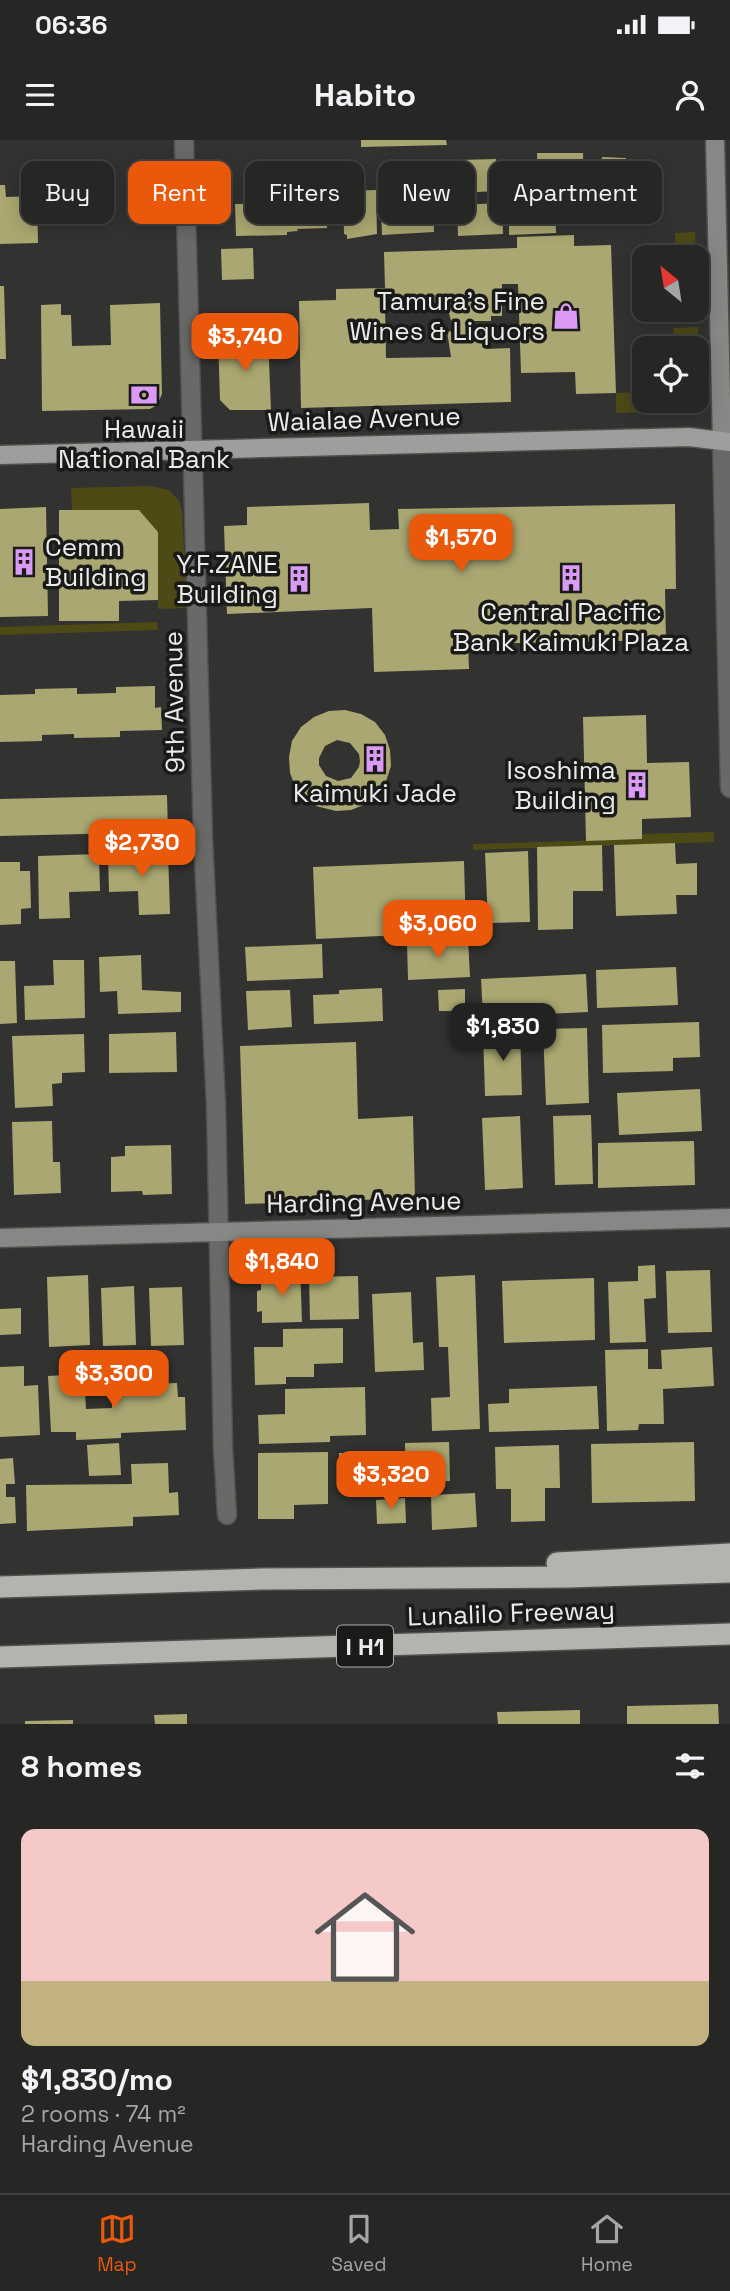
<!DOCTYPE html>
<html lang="en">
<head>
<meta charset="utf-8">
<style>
	body { margin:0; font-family:"Space Grotesk",sans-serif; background:#2e2e2c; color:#f1f3f6; height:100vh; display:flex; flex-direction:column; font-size:26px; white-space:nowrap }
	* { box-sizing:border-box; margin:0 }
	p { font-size:23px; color:#a4a5a6 }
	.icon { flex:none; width:38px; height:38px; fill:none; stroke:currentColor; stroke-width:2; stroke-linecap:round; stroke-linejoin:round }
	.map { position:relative; height:1584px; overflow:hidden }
	.side { display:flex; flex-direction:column; background:#262624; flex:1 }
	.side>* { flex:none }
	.guide { position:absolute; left:21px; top:21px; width:690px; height:63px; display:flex; gap:14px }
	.needle { width:46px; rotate:330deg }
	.controls { position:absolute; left:632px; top:105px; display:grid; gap:14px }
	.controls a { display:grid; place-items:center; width:77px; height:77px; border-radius:14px; background:#262624; box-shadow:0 4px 18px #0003,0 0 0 2px #424341; font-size:35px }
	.price { position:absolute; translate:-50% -60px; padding:0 16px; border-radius:14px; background:#ea580c; color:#fff; font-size:23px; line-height:46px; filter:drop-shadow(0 2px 4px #0008) }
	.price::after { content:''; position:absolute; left:50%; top:42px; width:21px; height:16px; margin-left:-10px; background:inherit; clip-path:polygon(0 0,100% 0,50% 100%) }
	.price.selected { background:#222; color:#fff }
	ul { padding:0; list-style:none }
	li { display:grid; align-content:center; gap:14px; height:371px; padding:0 21px }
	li+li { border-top:2px solid #424341 }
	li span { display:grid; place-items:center; height:217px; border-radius:14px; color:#555 }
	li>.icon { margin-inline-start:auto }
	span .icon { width:126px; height:126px; fill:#fffc; stroke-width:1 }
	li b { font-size:30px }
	h2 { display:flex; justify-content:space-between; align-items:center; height:84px; padding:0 21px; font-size:30px }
	.tag { padding:0 24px; border-radius:14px; background:#262624; box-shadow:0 4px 18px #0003,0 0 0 2px #424341; font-size:24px; line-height:63px }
	.tag.selected { background:#ea580c; color:#fff }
	.status { display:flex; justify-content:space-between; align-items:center; height:49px; padding:0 35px; background:#262624; direction:ltr }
	.status svg { height:19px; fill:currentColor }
	header { display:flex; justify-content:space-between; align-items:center; height:91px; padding:0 21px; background:#262624; font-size:32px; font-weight:700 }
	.tab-bar { display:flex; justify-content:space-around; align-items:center; height:98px; border-top:2px solid #424341; background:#262624; font-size:19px; color:#a4a5a6 }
	.tab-bar a { display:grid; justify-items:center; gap:4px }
	.tab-bar .selected { color:#ea580c }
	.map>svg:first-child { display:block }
</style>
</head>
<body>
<div class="status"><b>06:36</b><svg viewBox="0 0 49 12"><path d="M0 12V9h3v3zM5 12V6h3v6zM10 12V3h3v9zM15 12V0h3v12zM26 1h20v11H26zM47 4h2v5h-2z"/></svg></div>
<header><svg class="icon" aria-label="menu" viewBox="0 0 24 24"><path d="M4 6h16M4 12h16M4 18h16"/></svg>Habito<svg class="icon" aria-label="person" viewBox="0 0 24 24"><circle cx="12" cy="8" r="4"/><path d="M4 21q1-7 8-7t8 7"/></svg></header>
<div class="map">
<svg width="730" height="1584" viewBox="0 0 730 1584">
	<rect width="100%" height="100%" fill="#323230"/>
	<path fill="#4e4a16" d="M695 92 696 117H676L675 93Z
		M698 187 701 242 697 258 696 208H674L673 188Z
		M644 252V261H648L649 272 616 273V253Z
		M150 346 169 350 180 362 182 372 187 468 158 469V392L139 370H72L71 348Z
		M157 482 158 490 0 495V487Z
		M714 692V702L473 710V704L642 699V694Z"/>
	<path fill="#aaa772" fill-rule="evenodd" d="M361 0H446L447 5 361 7Z
		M537 13H583L584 45 538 46Z
		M602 17 626 18V22H642L641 39H647L646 65H637V72L596 71 598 26H601Z
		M496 19V22H500L502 43 496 44V51L460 53 458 20Z
		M287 37V49L325 48 327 88 297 89 298 91 287 92V95L236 96 235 64H251V38Z
		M432 40 434 92 382 95 380 46H398V41Z
		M0 45H5L6 57 37 56 38 103 0 104Z
		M376 50 377 94 347 99V95L344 94 343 51Z
		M550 59V63H555L556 93 509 95V72H512V60Z
		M502 63 503 94 458 96 457 65Z
		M574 95V106L611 105 616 253 576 254 575 232 521 233 518 144H502V176H491V181H471L472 195 485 197 486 209 510 208 511 262 301 268 299 161 336 160V149L385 148 384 112 517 108V97ZM446 162 454 192 447 191 451 217 386 218 385 164Z
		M253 108 254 139 222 140 221 109Z
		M0 146H4L6 219H0Z
		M160 163 162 254 157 265 150 269 42 271 41 165 61 164V175H71L72 206 111 205 110 165Z
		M268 197 271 270H230L220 260 218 198Z
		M369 363 370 390 399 389 398 369 675 364 676 449H665L666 500 468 504 469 529 374 532 372 468 227 474 224 386 247 385V367Z
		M46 367 48 476 0 477V369Z
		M59 370H139L158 392V460L119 461V481H59Z
		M155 546V568L161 567 162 590 120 591V597L74 598V594L42 595V601L0 602V555L35 554V549L77 548V554L116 553V547Z
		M345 570 361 574 375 582 385 595 390 610 391 626 386 641 378 654 366 664 351 670 336 671 316 666 296 648 290 633 289 617 292 601 301 587 314 577 329 571ZM337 600 350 603 359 614 360 621 359 627 351 638 338 641 326 636 319 625V618L325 606Z
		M646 575 647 623 689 622 691 677 642 679V699L586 701 583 577Z
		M167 655 168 692 0 696V659Z
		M675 703 676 724 697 723V755H676L677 774 616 776 614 705Z
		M602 705 603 751H573V789L538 790 537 707Z
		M168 711 170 774 139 775 138 751 109 752 108 714Z
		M528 711 530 782 488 783 485 713Z
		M99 714 100 751 69 752 70 778 39 779 38 716Z
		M464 721 466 792 316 799 313 727Z
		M0 722H20V731H30L31 768 21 769V784L0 785Z
		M468 799 470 837 408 840 407 802Z
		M322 804 323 838 247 841 245 807Z
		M141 815 142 850 181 852V872L118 874 117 851 100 852 99 817Z
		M53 820H84L85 878 25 880 24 846 54 845Z
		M0 821H15L17 883 0 884Z
		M676 827 678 865 597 868 596 830Z
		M586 834 588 872 483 877 481 839Z
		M382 848 383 881 314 884 313 855 339 854V850Z
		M465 849V871H439L438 850Z
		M290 850 292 887 248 890 246 851Z
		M699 882 700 917 673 918V931L603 933 602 885Z
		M587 888 589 963 546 965 543 889Z
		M520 890 522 955 485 956 483 892Z
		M176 892 177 932 109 933V894Z
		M84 894 85 932 62 933V943L52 944 53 966 15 968 12 896Z
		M356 902 358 979 413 976 415 1058 245 1064 240 906Z
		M700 949 702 991 619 995 617 953Z
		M591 975 593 1044 555 1045 553 976Z
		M520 976 523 1048 485 1050 482 978Z
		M52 981 53 1022H60L61 1053 14 1055 12 982Z
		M694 1001 695 1045 598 1048V1003Z
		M171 1005 172 1054 143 1055 142 1051 111 1052V1017L125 1016V1006Z
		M300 1123 302 1182 262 1183V1171L257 1172V1151L261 1150V1140H285V1124Z
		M655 1125 656 1158 644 1159 646 1202 610 1203 608 1142 638 1141V1126Z
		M710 1130 712 1192 668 1193 666 1131Z
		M88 1135 90 1205 49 1207 47 1137Z
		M475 1135 480 1289 432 1291 431 1258 450 1257 448 1207H439L436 1137Z
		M358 1136 359 1179 310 1180 309 1137Z
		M594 1138 595 1200 504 1203 502 1141Z
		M134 1146 136 1205 103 1206 101 1148Z
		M182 1147 184 1205 151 1206 149 1148Z
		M411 1152 413 1203 423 1202 424 1230 375 1232 372 1154Z
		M21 1168V1194L0 1195V1169Z
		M343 1188V1223L314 1224V1237H286V1244L255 1245 254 1207H283V1189Z
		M712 1207 714 1246 663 1249 664 1284H639L638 1290 607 1291 605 1210 648 1209V1229H662L661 1210Z
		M24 1226V1246L38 1245 40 1295 0 1297V1227Z
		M84 1234 86 1269 112 1268V1254L151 1252V1244L177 1243 178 1257H185L186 1290 121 1293V1298L76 1300V1292H51L48 1236Z
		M597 1246 599 1289 489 1292 488 1264 509 1263V1249Z
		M365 1247 366 1295 330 1296V1302L259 1304 258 1275 285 1274V1249Z
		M449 1302 450 1341 406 1343 405 1303Z
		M694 1302 695 1361 592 1363 591 1304Z
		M119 1303 121 1335 89 1336 87 1305Z
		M559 1305 560 1348H545V1381L511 1382V1349H496L495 1307Z
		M328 1312V1364L294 1365V1379H258V1313Z
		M339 1313H370L369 1343H339Z
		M13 1318 15 1344H6V1357H15L16 1383 0 1384V1319Z
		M168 1323 169 1353 178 1352 179 1375 133 1377V1386L27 1391 26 1345 132 1344 131 1324Z
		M475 1353 477 1387 432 1390 431 1355Z
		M405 1358 406 1383 377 1384 376 1360Z
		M718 1564 719 1584H627V1566Z
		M580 1570V1584H498L497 1572Z
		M187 1574V1584H155L154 1575Z
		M73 1580V1584H25V1581Z"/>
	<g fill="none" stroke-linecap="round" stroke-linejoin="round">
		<defs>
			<path id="street" d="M184 0 203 698 216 965 223 1308 227 1375
				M722 301 730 648"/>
			<path id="secondary" d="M715 0 722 301
				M0 1098 730 1078"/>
			<path id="primary" d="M0 315 689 297 730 302"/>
			<path id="highway" d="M557 1423 730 1414
				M0 1447 261 1439 568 1437 730 1432
				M0 1517 730 1494"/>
		</defs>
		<use href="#street" stroke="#50504e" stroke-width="21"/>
		<use href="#secondary" stroke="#50504e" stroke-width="21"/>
		<use href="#primary" stroke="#50504e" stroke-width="21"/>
		<use href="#highway" stroke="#50504e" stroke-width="24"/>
		<use href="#street" stroke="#696968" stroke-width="18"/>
		<use href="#secondary" stroke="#878785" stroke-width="18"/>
		<use href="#primary" stroke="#9e9e9c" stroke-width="18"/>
		<use href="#highway" stroke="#b3b3b0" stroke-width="21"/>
	</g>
	<defs>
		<symbol id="shop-bare" viewBox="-9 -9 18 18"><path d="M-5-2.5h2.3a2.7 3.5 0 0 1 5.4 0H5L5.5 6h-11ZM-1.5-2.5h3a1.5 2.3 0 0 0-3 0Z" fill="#da9af6" stroke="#1a1a19" stroke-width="2.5" paint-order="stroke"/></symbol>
		<symbol id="bank-bare" viewBox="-9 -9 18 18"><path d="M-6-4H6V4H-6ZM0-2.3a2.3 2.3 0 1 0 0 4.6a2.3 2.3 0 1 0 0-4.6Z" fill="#da9af6" stroke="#1a1a19" stroke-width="2.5" paint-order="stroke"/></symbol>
		<symbol id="building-bare" viewBox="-9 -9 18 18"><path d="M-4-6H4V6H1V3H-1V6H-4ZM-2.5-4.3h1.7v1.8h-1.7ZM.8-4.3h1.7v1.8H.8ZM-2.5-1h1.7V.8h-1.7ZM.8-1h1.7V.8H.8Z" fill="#da9af6" stroke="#1a1a19" stroke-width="2.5" paint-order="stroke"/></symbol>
	</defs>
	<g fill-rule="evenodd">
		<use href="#shop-bare" x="547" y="157" width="38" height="38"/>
		<use href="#bank-bare" x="125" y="236" width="38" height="38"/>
		<use href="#building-bare" x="5" y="403" width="38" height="38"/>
		<use href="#building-bare" x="552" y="419" width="38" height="38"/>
		<use href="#building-bare" x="280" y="420" width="38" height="38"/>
		<use href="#building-bare" x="356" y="600" width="38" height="38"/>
		<use href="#building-bare" x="618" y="626" width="38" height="38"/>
	</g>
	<g text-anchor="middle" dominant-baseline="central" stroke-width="7" stroke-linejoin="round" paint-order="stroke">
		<rect fill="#1a1a19" stroke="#acacab" stroke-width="2" x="337" y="1485.5" width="56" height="41" rx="5"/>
		<g font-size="24" font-weight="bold" fill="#ebebe9">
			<text x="365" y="1506">I H1</text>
		</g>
		<g font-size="26" fill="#ebebe9" stroke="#1a1a19" text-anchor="end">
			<text x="545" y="161">Tamura’s Fine<tspan x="545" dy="30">Wines &amp; Liquors</tspan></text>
			<text x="144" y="289" text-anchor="middle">Hawaii<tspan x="144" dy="30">National Bank</tspan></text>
			<text x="45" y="407" text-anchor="start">Cemm<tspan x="45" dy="30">Building</tspan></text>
			<text x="278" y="424">Y.F.ZANE<tspan x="278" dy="30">Building</tspan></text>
			<text x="571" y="472" text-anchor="middle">Central Pacific<tspan x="571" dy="30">Bank Kaimuki Plaza</tspan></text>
			<text x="616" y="630">Isoshima<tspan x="616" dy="30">Building</tspan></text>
			<text x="375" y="653" text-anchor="middle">Kaimuki Jade</text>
		</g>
		<g font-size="26" fill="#ebebe9" stroke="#1a1a19">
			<text transform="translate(364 279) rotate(-2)">Waialae Avenue</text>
			<text transform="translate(174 562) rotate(-91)">9th Avenue</text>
			<text transform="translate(364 1062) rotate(-1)">Harding Avenue</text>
			<text transform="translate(511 1473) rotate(-2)">Lunalilo Freeway</text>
		</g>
	</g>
</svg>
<div class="controls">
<a><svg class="needle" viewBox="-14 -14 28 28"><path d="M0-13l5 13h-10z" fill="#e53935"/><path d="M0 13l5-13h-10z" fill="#a4a5a6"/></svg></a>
<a><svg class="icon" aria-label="locate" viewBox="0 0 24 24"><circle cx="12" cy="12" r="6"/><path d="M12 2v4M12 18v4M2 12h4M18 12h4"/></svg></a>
</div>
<b class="price" style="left:245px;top:233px">$3,740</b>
<b class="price" style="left:461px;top:434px">$1,570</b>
<b class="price" style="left:142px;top:739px">$2,730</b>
<b class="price" style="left:438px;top:820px">$3,060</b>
<b class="price selected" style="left:503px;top:923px">$1,830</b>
<b class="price" style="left:282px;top:1158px">$1,840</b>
<b class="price" style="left:114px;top:1270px">$3,300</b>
<b class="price" style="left:391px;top:1371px">$3,320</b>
<div class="guide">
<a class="tag">Buy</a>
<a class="tag selected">Rent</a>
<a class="tag">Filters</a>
<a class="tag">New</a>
<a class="tag">Apartment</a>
</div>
</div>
<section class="side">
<h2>8 homes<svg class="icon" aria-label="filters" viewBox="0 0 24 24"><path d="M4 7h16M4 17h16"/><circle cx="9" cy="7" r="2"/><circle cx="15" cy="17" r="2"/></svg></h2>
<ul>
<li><span style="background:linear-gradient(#f6c9c9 70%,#c2b280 0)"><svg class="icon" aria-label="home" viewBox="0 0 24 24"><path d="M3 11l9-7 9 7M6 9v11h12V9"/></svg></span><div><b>$1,830/mo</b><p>2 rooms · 74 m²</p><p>Harding Avenue</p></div></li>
</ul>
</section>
<nav class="tab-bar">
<a class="selected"><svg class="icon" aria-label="map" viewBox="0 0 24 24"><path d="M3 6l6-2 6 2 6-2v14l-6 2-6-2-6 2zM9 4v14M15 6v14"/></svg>Map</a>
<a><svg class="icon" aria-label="saved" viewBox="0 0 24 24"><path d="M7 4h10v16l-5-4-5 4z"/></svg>Saved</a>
<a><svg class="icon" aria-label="home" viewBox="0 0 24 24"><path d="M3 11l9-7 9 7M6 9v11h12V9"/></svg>Home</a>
</nav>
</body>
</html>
